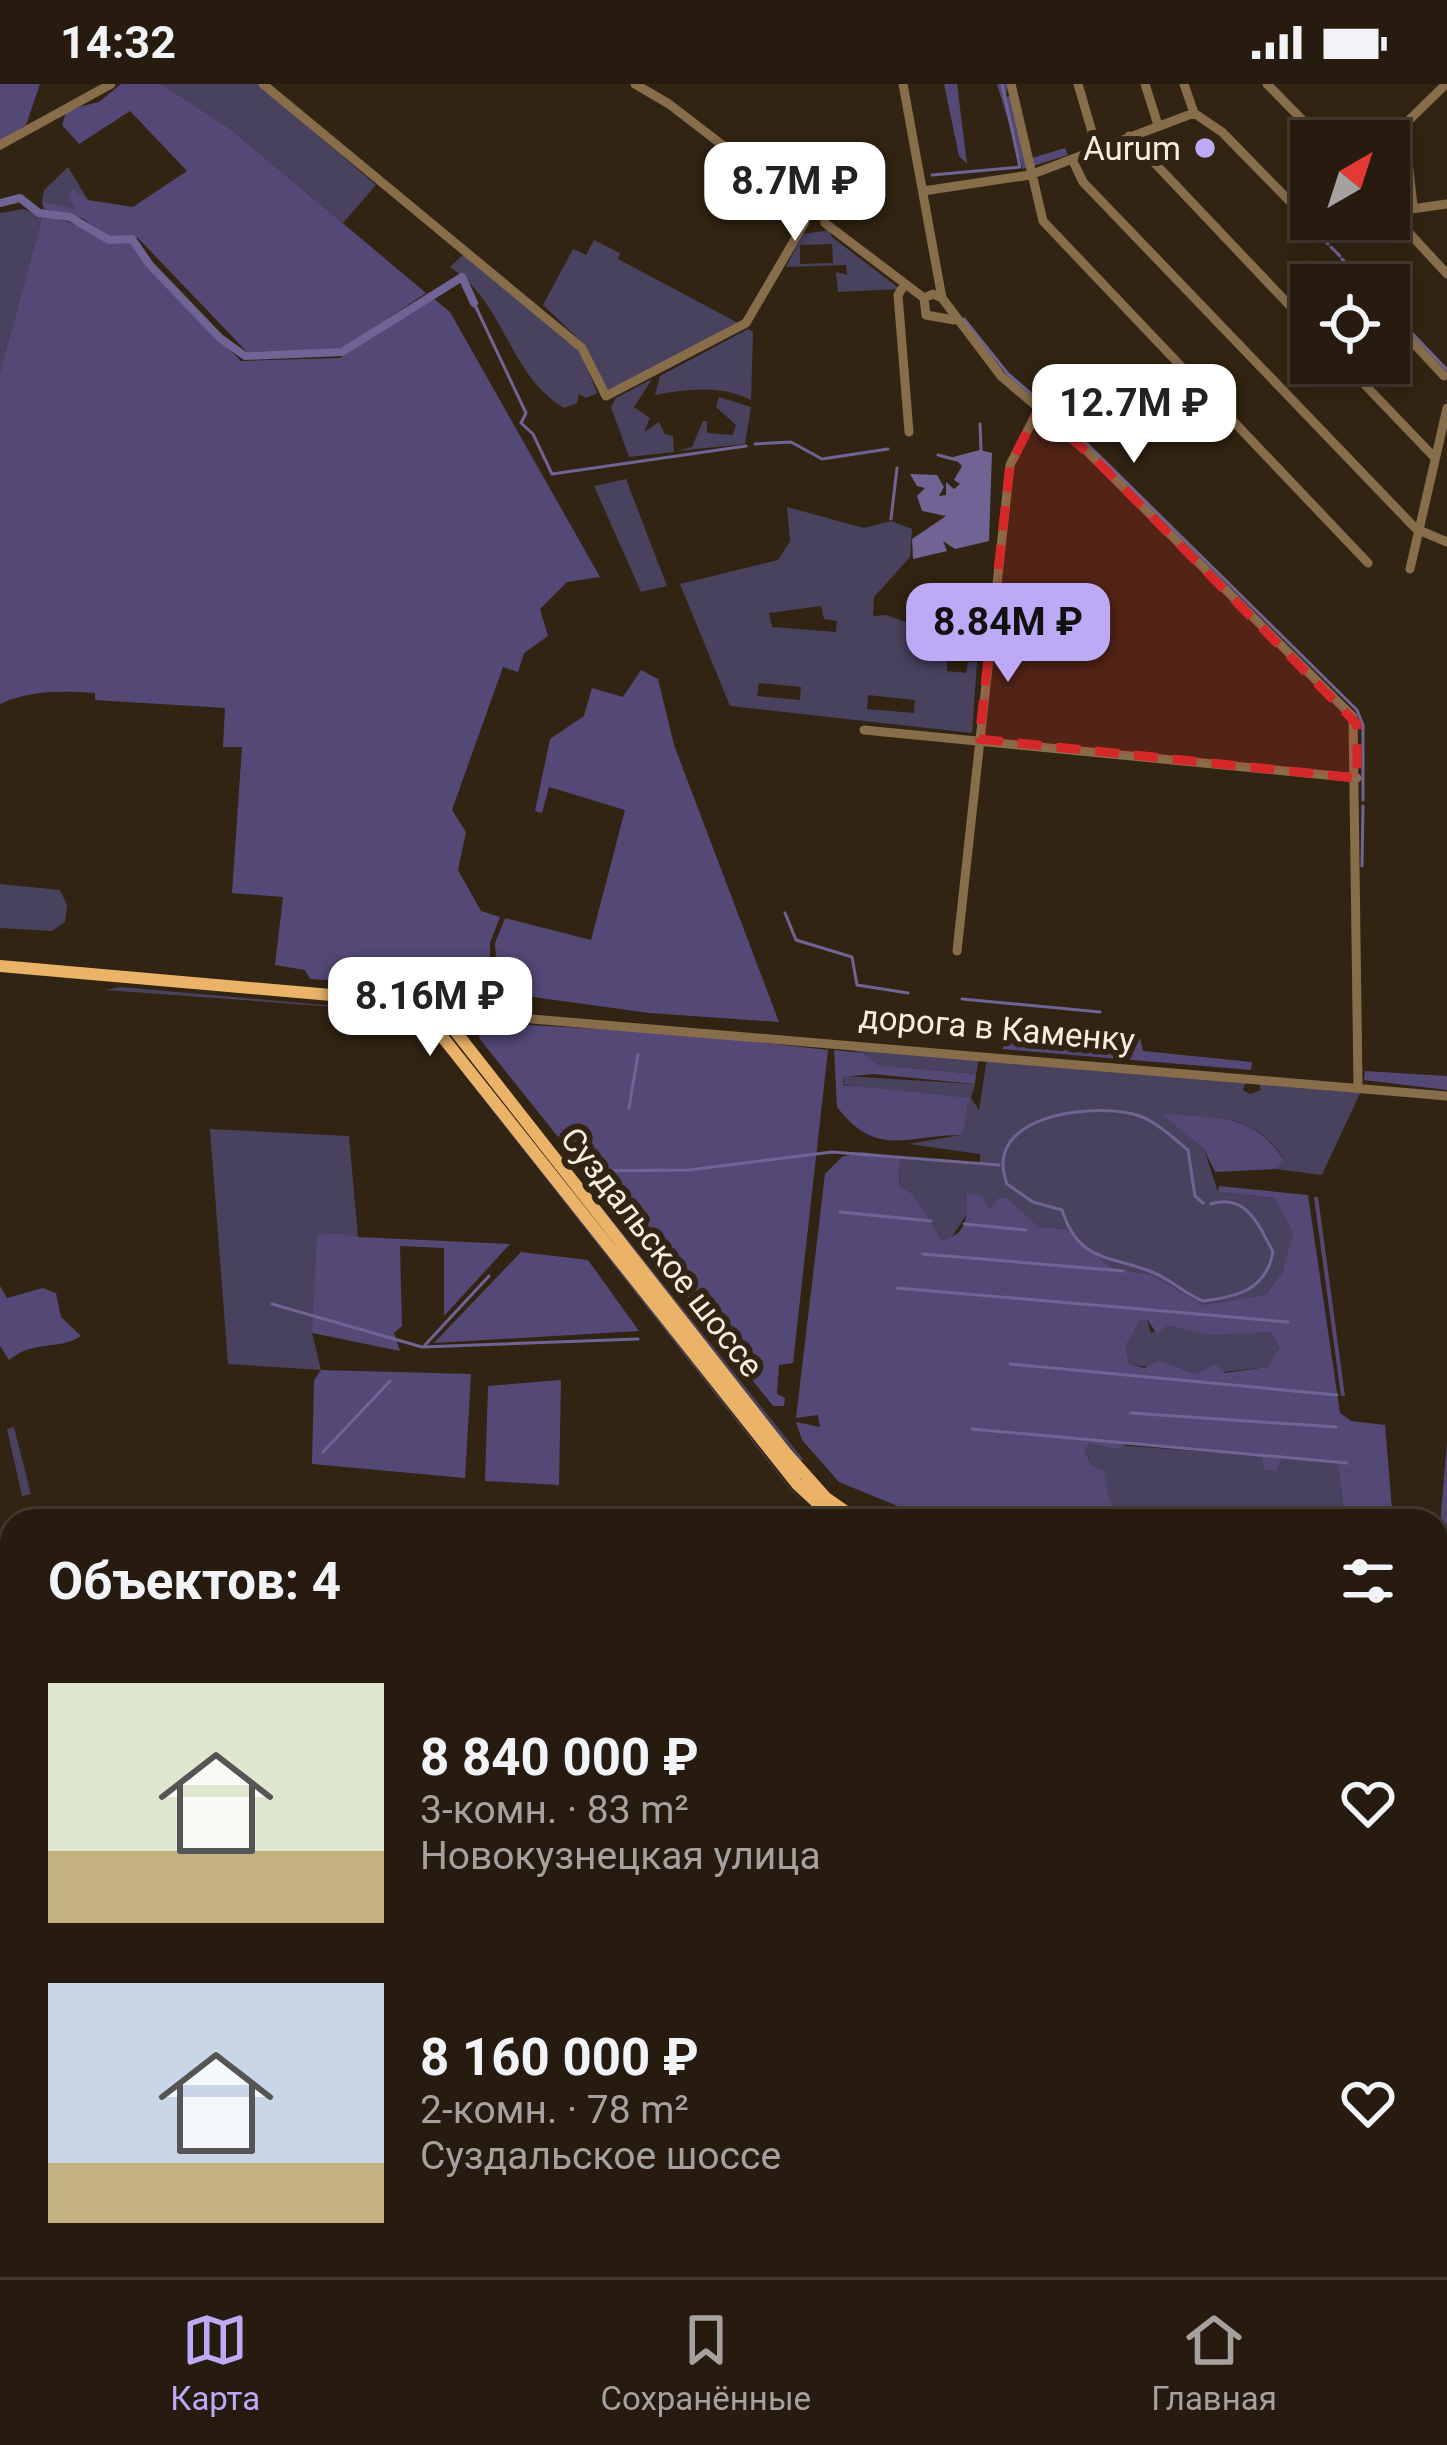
<!DOCTYPE html>
<html lang="ru">
<head>
<meta charset="utf-8">
<style>
	body { margin:0; font-family:Roboto,sans-serif; background:#2e2417; color:#f1f3f6; height:100vh; display:flex; flex-direction:column; font-size:45px; white-space:nowrap }
	* { box-sizing:border-box; margin:0 }
	p { font-size:39px; color:#a4a19e }
	.icon { flex:none; width:66px; height:66px; fill:none; stroke:currentColor; stroke-width:2; stroke-linecap:round; stroke-linejoin:round }
	.map { position:relative; flex:1; overflow:hidden }
	.details { position:absolute; left:0px; top:1425px; width:1449px; height:768px; display:flex; flex-direction:column; background:#261b0e; border-radius:36px 36px 0 0; box-shadow:0 6px 18px #0003,0 0 0 3px #42392e }
	.details>* { flex:none }
	.needle { width:78px; rotate:39deg }
	.controls { position:absolute; left:1290px; top:36px; display:grid; gap:24px }
	.controls a { display:grid; place-items:center; width:120px; height:120px; border-radius:0px; background:#261b0e; box-shadow:0 6px 18px #0003,0 0 0 3px #42392e; font-size:60px }
	.price { position:absolute; translate:-50% -102px; padding:0 27px; border-radius:24px; background:#fff; color:#222; font-size:39px; line-height:78px; filter:drop-shadow(0 3px 6px #0008) }
	.price::after { content:''; position:absolute; left:50%; top:72px; width:36px; height:27px; margin-left:-18px; background:inherit; clip-path:polygon(0 0,100% 0,50% 100%) }
	.price.active { background:#bcaaf6; color:#111 }
	ul { padding:0; list-style:none }
	li { display:flex; align-items:center; gap:36px; height:300px; padding:0 48px }
	li span { display:grid; place-items:center; flex:none; width:336px; height:240px; border-radius:0px; color:#555 }
	li>.icon { margin-inline-start:auto }
	span .icon { width:144px; height:144px; fill:#fffc; stroke-width:1 }
	li b { font-size:51px }
	h2 { display:flex; justify-content:space-between; align-items:center; height:144px; padding:0 48px; font-size:51px }
	.status { display:flex; justify-content:space-between; align-items:center; height:84px; padding:0 60px; background:#261b0e; direction:ltr }
	.status svg { height:33px; fill:currentColor }
	.dock { display:flex; justify-content:space-around; align-items:center; height:168px; border-top:3px solid #42392e; background:#261b0e; font-size:33px; color:#a4a19e }
	.dock a { display:grid; justify-items:center; gap:6px }
	.dock .active { color:#bcaaf6 }
	.map>svg:first-child { display:block }
</style>
</head>
<body>
<div class="status"><b>14:32</b><svg viewBox="0 0 49 12"><path d="M0 12V9h3v3zM5 12V6h3v6zM10 12V3h3v9zM15 12V0h3v12zM26 1h20v11H26zM47 4h2v5h-2z"/></svg></div>
<div class="map">
<svg width="1447" height="2193" viewBox="0 0 1447 2193">
	<rect width="100%" height="100%" fill="#322412"/>
	<path fill="#48425e" fill-rule="evenodd" d="M162 0H258L376 101 343 139 232 46Z
		M68 83 88 116 74 117 76 126 42 118 44 106Z
		M24 125 42 133 0 288V129Z
		M829 146 832 153 900 205 838 208 836 188 847 191 846 181 786 183 803 150ZM832 160 833 179 800 180V161Z
		M594 156 620 169 618 175 740 240 608 307 586 262 543 221 573 165 586 171Z
		M464 170 580 266 597 309 586 314 579 310 577 319 564 324C507 289 507 221 450 183Z
		M748 245 753 248 751 316C721 301 688 305 655 311L660 292Z
		M652 295 634 323 650 334 644 348 659 338 665 350 673 352 674 368 629 373 611 323 616 314Z
		M719 313 751 323 745 360 677 367 692 363 703 337H707V349L733 351 736 341 716 323Z
		M626 395 667 502 641 508 594 402Z
		M787 423 864 444 891 437 912 445 910 473 874 513 873 532 886 531 947 553V587L966 589 968 578H977L972 649 730 622 680 500 778 476 790 457ZM821 522 824 535 837 537 836 548 772 543 769 529ZM759 599 801 603 800 616 757 612ZM868 611 915 616 914 629 867 625Z
		M0 800 60 806 67 821 65 838 52 847 0 844Z
		M120 903 404 928 105 906Z
		M460 946 803 1375 801 1377 792 1370Z
		M835 962 979 975 976 990 878 981 863 969Z
		M987 974 1247 995 1243 1006 1250 1010 1261 1006 1258 997 1361 1007 1322 1091 1275 1085 1284 1075C1252 1027 1217 1034 1163 1031L1204 1065 1218 1108 1274 1114 1293 1149 1282 1188 1266 1211 1275 1221H1204L1152 1191 1110 1183 1066 1145 1038 1143 1018 1128 971 1124 951 1154 942 1156 913 1110 899 1102 900 1073 980 1079V1070L908 1060 961 1051 964 1023 843 1000 844 992 975 1000 971 1014 979 1026Z
		M466 987 789 1403 811 1427 789 1404 463 989Z
		M210 1045 349 1052 358 1153 340 1149 312 1249 321 1286 228 1280Z
		M1140 1235H1147L1151 1249 1167 1242 1214 1250 1271 1248 1279 1264 1267 1283 1197 1291C1178 1278 1151 1286 1129 1280L1126 1261Z
		M14 1343 31 1410 22 1412 7 1345Z
		M1090 1359 1263 1372 1264 1386 1281 1374 1337 1378 1344 1425 1340 1437H1123L1127 1432C1102 1418 1095 1391 1085 1365Z"/>
	<path fill="#544976" fill-rule="evenodd" d="M0 0H40L26 41 0 58Z
		M121 0H162L232 46 426 209 342 265 247 268 138 154 109 153 82 134 44 125 42 118 76 125 68 112 72 105 88 116 133 123 187 87 130 27 79 60 62 41 67 26 99 18Z
		M944 0H957L967 80 959 72Z
		M997 0H1008L1006 13 1012 11 1032 74 1065 64 1068 71 1023 85Z
		M42 133C80 136 97 154 134 158L147 183 241 277 340 274 433 214 450 228 600 493 567 498 540 525 548 552 524 569 518 588 503 583 452 726 466 748 458 786 481 827 500 833 490 859V906L310 895 305 886 275 881 283 813 232 809 242 663H223L225 624 95 616V609C59 607 32 606 0 620V288Z
		M641 586 658 595 674 661 779 938 649 929 498 908 495 859 505 834 591 856 625 726 549 703 542 729 535 727 550 655 584 632 592 604 623 613Z
		M480 938 684 950 828 966 793 1279 779 1281 777 1310 785 1314 784 1322H773L479 954Z
		M1015 945 1140 954 1143 967 1252 978 1251 986 1002 965Z
		M834 966 863 969 878 981 976 990 975 1000 873 990 843 993V1001L971 1014C962 1026 969 1039 961 1051 907 1051 877 1075 837 1023Z
		M1365 987 1447 992V1006L1364 996Z
		M1161 1030C1215 1034 1252 1027 1284 1076L1275 1085 1215 1088 1204 1065Z
		M861 1068 900 1073 899 1102 913 1110 942 1156C971 1150 966 1128 967 1109L983 1113 989 1126 999 1114H1007L1038 1143 1066 1145 1110 1183 1152 1191 1204 1221 1266 1211 1282 1188 1293 1149 1274 1114 1218 1108 1219 1102 1308 1111 1340 1329 1351 1337 1385 1341 1393 1437H1340L1344 1425 1337 1378 1281 1374 1276 1387 1264 1386 1262 1372 1126 1360 1118 1365 1090 1359 1085 1366 1091 1381 1104 1387C1110 1409 1102 1419 1128 1432L1123 1437H934L839 1398 802 1356 796 1338 820 1343 818 1331 796 1334 825 1090 842 1073ZM1147 1235 1157 1250 1167 1242 1214 1251 1271 1248 1279 1264 1267 1283 1225 1289 1215 1280 1197 1290 1159 1277 1144 1284 1129 1280 1126 1261 1140 1236Z
		M1314 1113H1318L1345 1312H1341Z
		M340 1149 358 1153 510 1160 444 1232V1164L400 1162 402 1242 394 1249 400 1267 312 1249 317 1151Z
		M521 1168 588 1176 639 1247 434 1259Z
		M0 1202 7 1214 43 1204 56 1209 61 1233 81 1252C58 1267 35 1255 9 1276L0 1262Z
		M321 1286 471 1290 465 1394 312 1380 314 1296Z
		M561 1296 559 1401 485 1397 488 1302Z
		M1447 1359V1479L1437 1476Z
		M0 1651 12 1678V1722L0 1705Z
		M1447 1737V1909L1437 1975V1823Z
		M0 2114 12 2121V2181H78L92 2193H0Z
		M386 2181H744L731 2193H388Z
		M782 2181H1194V2193H771Z"/>
	<path fill="#6f6493" d="M980 366 992 369 989 457 955 465 943 457 947 467 913 475 912 455 946 432 922 427 917 412 925 404 917 402 910 390 937 391 944 403 939 412 946 411V398L954 405 960 400 954 396 962 382 953 373Z"/>
	<g fill="none" stroke-linecap="round" stroke-linejoin="round">
		<path stroke="#6f6493" stroke-width="3" d="M932 91 1020 83 1002 0
			M1320 152 1328 160
			M1331 163 1340 172
			M1342 175 1367 201
			M474 219 526 329 521 339 533 350 552 390 746 362
			M1389 225 1447 286
			M964 235 1008 290 1070 343 1357 626 1363 641V716
			M980 340 981 367
			M755 360 791 358 822 375 888 365
			M938 371 957 376
			M891 435 897 384
			M1362 782 1363 722
			M785 829 796 856 852 873 857 901 908 909
			M962 915 1100 928
			M629 1024 638 970
			M583 1087 689 1086 832 1068 999 1081
			M1203 1119 1195 1112 1188 1066C1172 1053 1154 1035 1133 1030 1089 1019 981 1032 1007 1100L1033 1118 1062 1126C1079 1179 1110 1171 1152 1188 1170 1195 1185 1210 1203 1217 1237 1213 1266 1206 1273 1168 1259 1141 1246 1109 1211 1120
			M840 1128 931 1137
			M964 1140 1026 1146
			M923 1170 1123 1187
			M897 1204 1288 1238
			M272 1220 422 1263 638 1255
			M425 1261 489 1192
			M1010 1280 1337 1311
			M1131 1329 1336 1343
			M972 1345 1347 1379
			M323 1368 390 1297
			M723 2181 728 2193"/>
		<path stroke="#6f6493" stroke-width="8" d="M0 119 20 114 39 129 70 133 109 156 132 155 150 181 220 254 245 272 342 268 462 193 474 219
			M1447 2047 1439 2053 1447 2062
			M0 2121 12 2129
			M49 2181 66 2193
			M385 2193 396 2181"/>
		<path stroke="#886d4b" stroke-width="9" d="M263 0 582 264 606 312 746 239 805 138
			M635 0 669 20 807 126
			M903 0 942 214 1001 292 1075 355 1353 633 1358 1002
			M1011 0 1043 137 1368 479
			M1078 0 1097 65
			M1145 0 1158 41
			M1184 0 1194 29 1222 48 1309 137
			M1267 0 1323 57
			M1129 52 1311 244
			M0 61 111 0
			M1072 75 1083 98 1419 448
			M923 107 1030 91 1194 29
			M1413 122 1404 41 1446 0
			M807 126 823 125 825 139 924 214 933 210 942 214
			M1389 127 1447 190
			M1390 128 1447 120
			M905 200 898 211 909 348
			M924 214 926 231 954 236
			M1389 233 1444 292
			M1344 279 1435 374
			M1421 447 1447 458
			M1410 485 1447 324
			M864 646 1357 694
			M957 867 1010 381 1038 326
			M434 920 513 928
			M437 927 1447 1012
			M0 2028 12 2040
			M155 2181 170 2193
			M277 2193 295 2182 347 2193
			M372 2193 381 2181
			M1246 2193 1247 2181
			M1314 2193 1315 2181"/>
		<path stroke="#eab368" stroke-width="12" d="M0 882 434 920 785 1368 826 1414 859 1437
			M408 924 421 926 797 1400 837 1437
			M1437 1623 1447 1625
			M1437 1634 1447 1636"/>
		<defs>
			<path id="rail" d="M1437 1760 1447 1680
				M1383 2193 1384 2181"/>
		</defs>
		<use href="#rail" stroke="#a79c8e" stroke-width="8"/>
		<use href="#rail" stroke="#322412" stroke-width="3" stroke-dasharray="9" stroke-linecap="butt"/>
	</g>
	<path fill="#d62828" fill-opacity="0.2" stroke="#d62828" stroke-width="9" stroke-dasharray="24 15" stroke-linejoin="round" d="M1038 326 1096 376 1357 640V694L979 655 1010 381Z"/>
	<circle fill="#bcaaf6" stroke="#322412" stroke-width="4.5" cx="1205" cy="64" r="12"/>
	<g text-anchor="middle" dominant-baseline="central" stroke-width="12" stroke-linejoin="round" paint-order="stroke">
		<g font-size="33" fill="#f7eee3" stroke="#322412" text-anchor="end">
			<text x="1181" y="64">Aurum</text>
		</g>
		<g font-size="33" fill="#f7eee3" stroke="#322412">
			<text transform="translate(997 944) rotate(5)">дорога в Каменку</text>
			<text transform="translate(662 1168) rotate(52)">Суздальское шоссе</text>
		</g>
	</g>
</svg>
<div class="controls">
<a><svg class="needle" viewBox="-14 -14 28 28"><path d="M0-13l5 13h-10z" fill="#e53935"/><path d="M0 13l5-13h-10z" fill="#a4a19e"/></svg></a>
<a><svg class="icon" aria-label="locate" viewBox="0 0 24 24"><circle cx="12" cy="12" r="6"/><path d="M12 2v4M12 18v4M2 12h4M18 12h4"/></svg></a>
</div>
<b class="price" style="left:795px;top:160px">8.7M ₽</b>
<b class="price" style="left:1134px;top:382px">12.7M ₽</b>
<b class="price active" style="left:1008px;top:601px">8.84M ₽</b>
<b class="price" style="left:430px;top:975px">8.16M ₽</b>
<section class="details">
<h2>Объектов: 4<svg class="icon" aria-label="filters" viewBox="0 0 24 24"><path d="M4 7h16M4 17h16"/><circle cx="9" cy="7" r="2"/><circle cx="15" cy="17" r="2"/></svg></h2>
<ul>
<li><span style="background:linear-gradient(#dfe7d0 70%,#c2b280 0)"><svg class="icon" aria-label="home" viewBox="0 0 24 24"><path d="M3 11l9-7 9 7M6 9v11h12V9"/></svg></span><div><b>8 840 000 ₽</b><p>3-комн. · 83 m²</p><p>Новокузнецкая улица</p></div><svg class="icon" aria-label="heart" viewBox="0 0 24 24"><path d="M12 20l-8-8c-3-5 5-10 8-4 3-6 11-1 8 4z"/></svg></li>
<li><span style="background:linear-gradient(#c9d6e8 75%,#c2b280 0)"><svg class="icon" aria-label="home" viewBox="0 0 24 24"><path d="M3 11l9-7 9 7M6 9v11h12V9"/></svg></span><div><b>8 160 000 ₽</b><p>2-комн. · 78 m²</p><p>Суздальское шоссе</p></div><svg class="icon" aria-label="heart" viewBox="0 0 24 24"><path d="M12 20l-8-8c-3-5 5-10 8-4 3-6 11-1 8 4z"/></svg></li>
</ul>
</section>
</div>
<nav class="dock">
<a class="active"><svg class="icon" aria-label="map" viewBox="0 0 24 24"><path d="M3 6l6-2 6 2 6-2v14l-6 2-6-2-6 2zM9 4v14M15 6v14"/></svg>Карта</a>
<a><svg class="icon" aria-label="saved" viewBox="0 0 24 24"><path d="M7 4h10v16l-5-4-5 4z"/></svg>Сохранённые</a>
<a><svg class="icon" aria-label="home" viewBox="0 0 24 24"><path d="M3 11l9-7 9 7M6 9v11h12V9"/></svg>Главная</a>
</nav>
</body>
</html>
